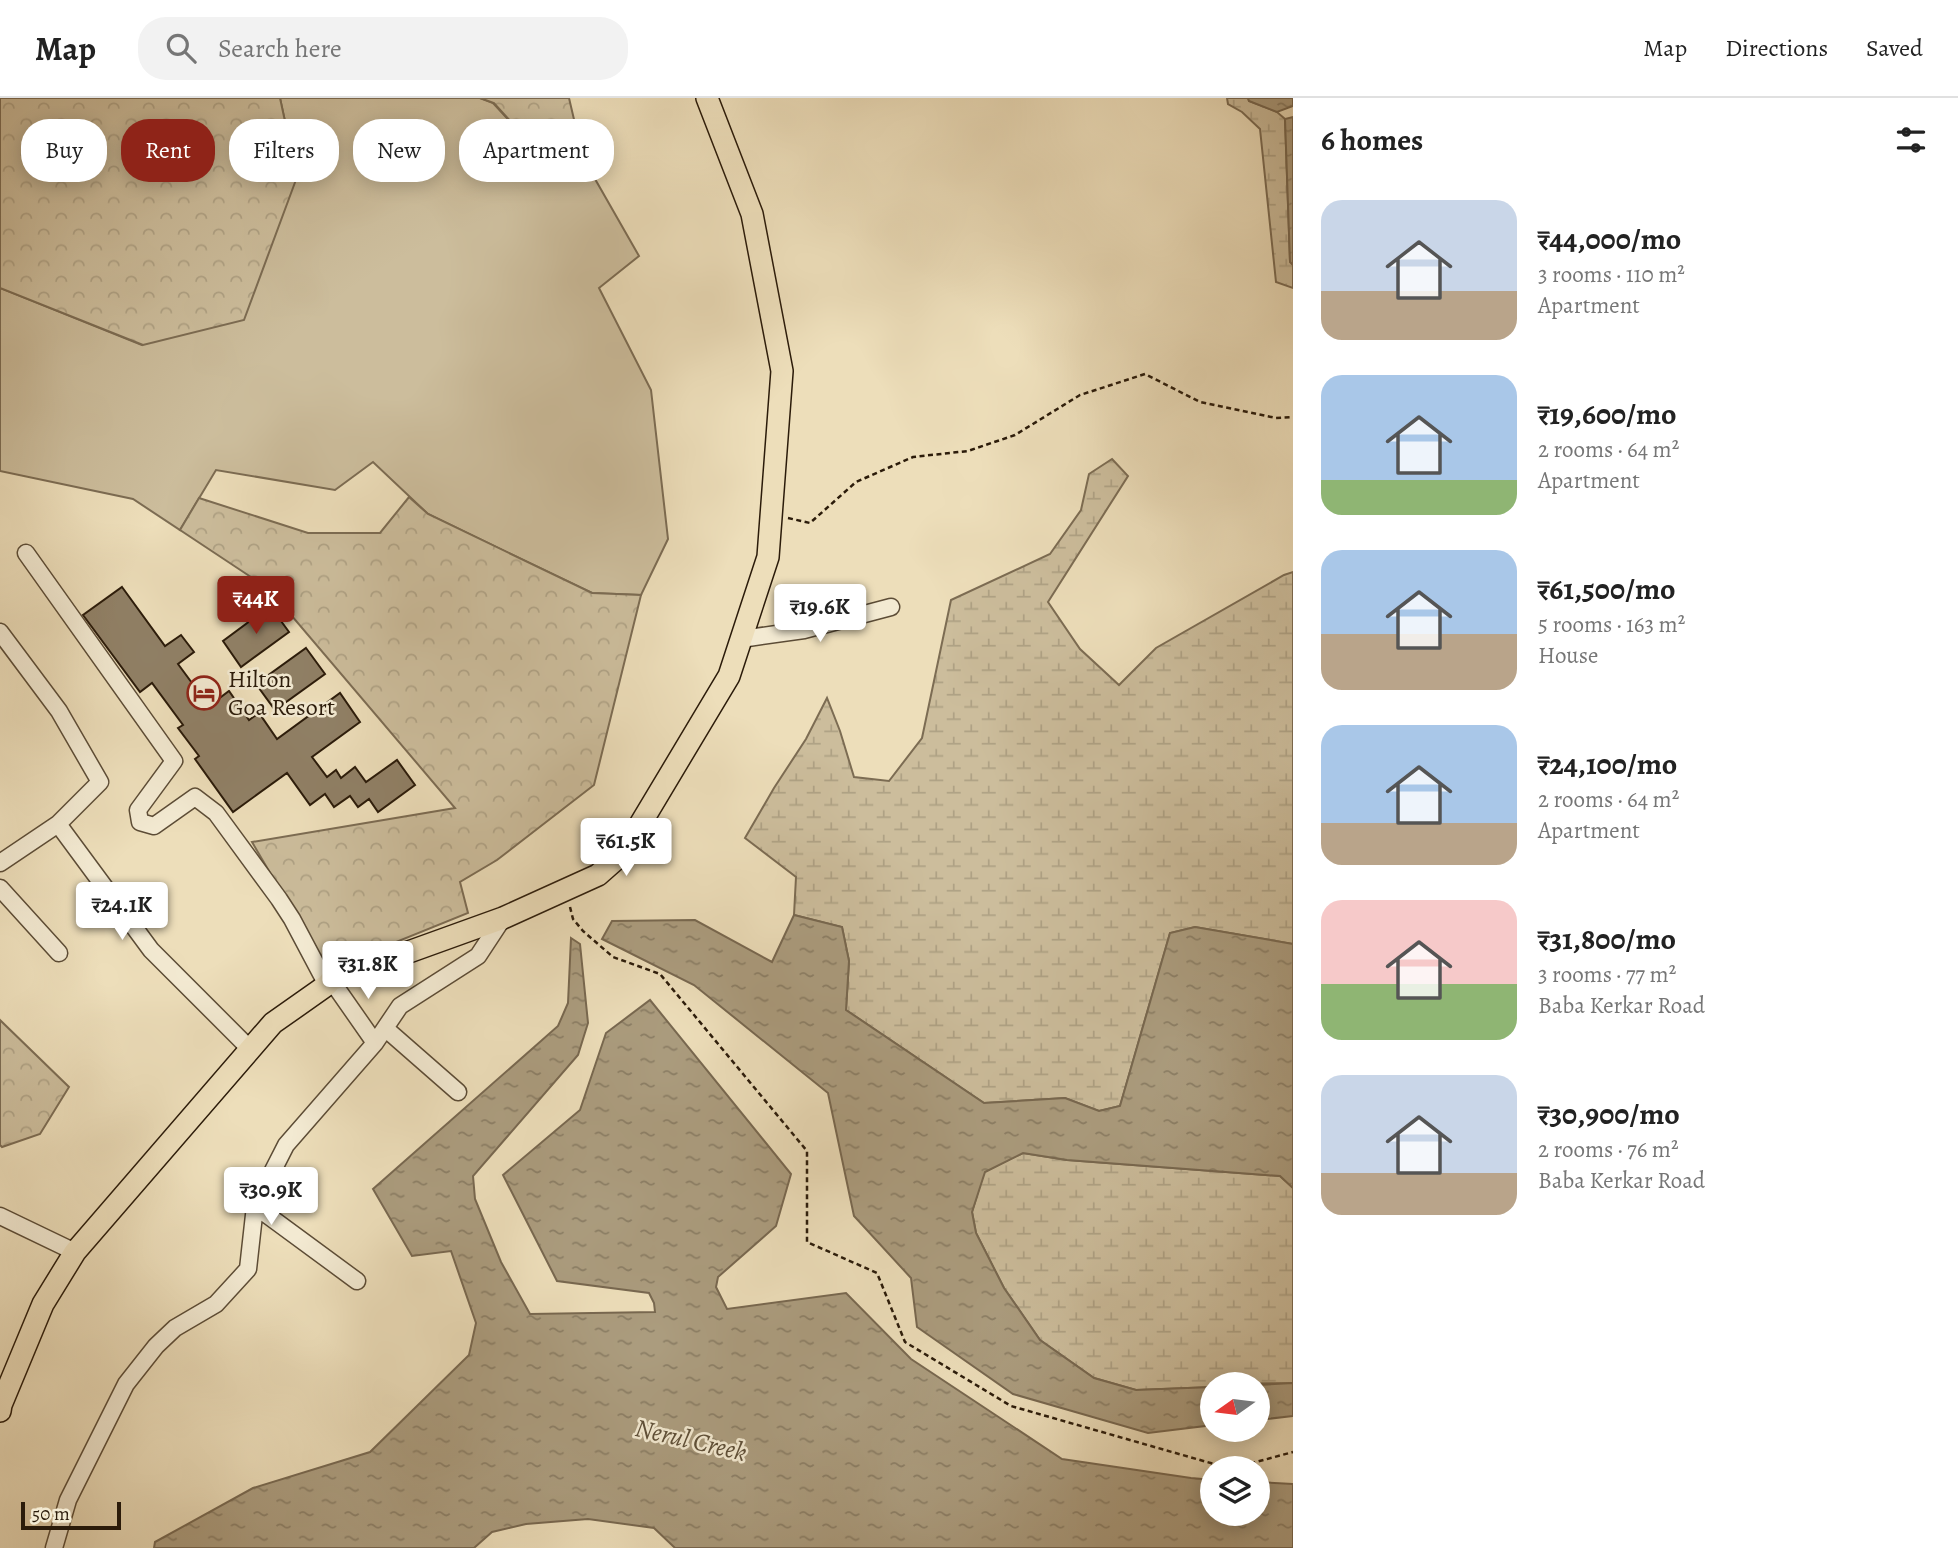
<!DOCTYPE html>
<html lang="en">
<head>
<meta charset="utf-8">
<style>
	body { margin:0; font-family:Alegreya,serif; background:#f2f2f2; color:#222; height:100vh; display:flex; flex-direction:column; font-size:26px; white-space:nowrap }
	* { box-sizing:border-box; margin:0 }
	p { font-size:23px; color:#767676 }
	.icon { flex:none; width:38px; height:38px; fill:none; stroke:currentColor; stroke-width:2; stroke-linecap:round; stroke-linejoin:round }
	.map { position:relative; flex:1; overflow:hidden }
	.panel { display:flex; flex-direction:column; background:#fff; width:665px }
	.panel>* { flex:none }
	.hud { position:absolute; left:21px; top:21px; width:665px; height:63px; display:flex; gap:14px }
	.needle { width:46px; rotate:256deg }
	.controls { position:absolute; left:1200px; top:1274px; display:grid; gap:14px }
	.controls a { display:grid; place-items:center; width:70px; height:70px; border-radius:50%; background:#fff; box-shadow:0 4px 18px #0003; font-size:35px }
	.scale { position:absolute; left:21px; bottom:18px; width:100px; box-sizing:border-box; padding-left:7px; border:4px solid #2b1b0a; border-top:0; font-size:19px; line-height:24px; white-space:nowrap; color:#2b1b0a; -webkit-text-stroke:5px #f3ead2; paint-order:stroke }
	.price { position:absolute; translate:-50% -60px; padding:0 16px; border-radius:7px; background:#fff; color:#222; font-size:23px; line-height:46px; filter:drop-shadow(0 2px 4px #0008) }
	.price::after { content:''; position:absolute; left:50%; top:42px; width:21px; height:16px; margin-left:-10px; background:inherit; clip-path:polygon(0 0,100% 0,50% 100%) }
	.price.on { background:#8f2418; color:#fff }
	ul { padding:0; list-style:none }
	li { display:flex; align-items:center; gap:21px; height:175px; padding:0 28px }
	li span { display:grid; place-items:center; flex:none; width:196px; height:140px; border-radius:21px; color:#555 }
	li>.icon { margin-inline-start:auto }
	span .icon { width:84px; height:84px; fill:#fffc; stroke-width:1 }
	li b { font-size:30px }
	h2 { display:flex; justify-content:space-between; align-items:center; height:84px; padding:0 28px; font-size:30px }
	.pill { padding:0 24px; border-radius:28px; background:#fff; box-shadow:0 4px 18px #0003; font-size:24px; line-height:63px }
	.pill.on { background:#8f2418; color:#fff }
	header { display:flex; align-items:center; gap:42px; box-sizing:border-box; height:98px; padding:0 35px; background:#fff; border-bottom:2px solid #e0e0e0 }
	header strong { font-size:33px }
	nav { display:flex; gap:38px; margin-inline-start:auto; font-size:24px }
	.search { width:490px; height:63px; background:#f2f2f2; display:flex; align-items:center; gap:18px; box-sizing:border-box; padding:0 24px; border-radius:28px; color:#767676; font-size:26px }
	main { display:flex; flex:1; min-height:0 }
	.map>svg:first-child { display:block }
</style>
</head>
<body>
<header>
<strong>Map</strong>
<div class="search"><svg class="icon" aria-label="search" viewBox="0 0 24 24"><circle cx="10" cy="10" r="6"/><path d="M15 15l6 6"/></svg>Search here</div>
<nav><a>Map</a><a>Directions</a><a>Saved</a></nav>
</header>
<main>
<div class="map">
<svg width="1293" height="1450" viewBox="0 0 1293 1450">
	<defs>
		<pattern id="forest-crowns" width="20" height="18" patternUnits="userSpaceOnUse" patternTransform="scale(1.75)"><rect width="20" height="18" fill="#ccbd9c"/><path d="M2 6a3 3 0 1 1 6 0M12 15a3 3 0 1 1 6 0" fill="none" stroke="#afa285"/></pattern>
		<pattern id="wetland-marsh" width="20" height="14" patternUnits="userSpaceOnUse" patternTransform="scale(1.75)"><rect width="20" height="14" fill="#ccbd9c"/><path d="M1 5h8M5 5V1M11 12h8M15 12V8" fill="none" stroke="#afa285"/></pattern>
		<pattern id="water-ripples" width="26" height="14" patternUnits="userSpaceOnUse" patternTransform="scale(1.75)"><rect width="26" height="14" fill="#ab9c7e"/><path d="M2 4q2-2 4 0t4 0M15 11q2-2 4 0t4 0" fill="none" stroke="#8b7e65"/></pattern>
	</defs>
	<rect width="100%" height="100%" fill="#eddeba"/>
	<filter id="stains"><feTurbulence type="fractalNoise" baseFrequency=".00286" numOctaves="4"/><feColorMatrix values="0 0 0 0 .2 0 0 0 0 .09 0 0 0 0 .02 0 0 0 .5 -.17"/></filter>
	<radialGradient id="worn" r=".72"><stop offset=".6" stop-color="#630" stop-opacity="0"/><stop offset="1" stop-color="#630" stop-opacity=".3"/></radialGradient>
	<path fill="#ccbd9c" stroke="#7c6c53" stroke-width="2" d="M280 0H480L493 5 551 68 583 60 639 158 599 190 651 292 668 441 641 497 592 495 428 416 373 364 335 392 216 372 180 432 133 401 0 373V190L142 247 297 80Z"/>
	<path fill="url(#forest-crowns)" stroke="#7c6c53" stroke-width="2" d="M0 0H280L297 79 244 222 143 247 0 190Z
		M480 0H569L583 60 551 68 494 5Z
		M409 399 428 416 592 495 641 497 594 687 497 762 460 784 468 815 327 872 252 744 455 710 269 491 180 432 199 400 308 435H380Z
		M0 922 69 989 40 1036 2 1049 0 1047Z"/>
	<path fill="url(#wetland-marsh)" stroke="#7c6c53" stroke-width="2" d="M1227 0H1248L1249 3 1277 14 1285 21 1290 163 1293 167V190L1276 184 1260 31 1242 14 1228 6Z
		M1112 361 1128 378 1048 504 1080 551 1119 587 1156 550 1284 477 1293 474V846L1195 829 1170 835 1120 1008 1099 1013 1065 1000 984 1005 846 912 849 863 842 829 794 817 796 779 745 740 774 690 806 641 827 600 840 633 854 679 889 683 922 640 951 502 1050 456 1081 412 1089 376Z
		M1023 1055 1067 1062 1280 1078 1293 1090V1285L1213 1286V1289L1136 1292 1094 1280 1040 1242 1004 1190 976 1135 972 1114 984 1074Z"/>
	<path fill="url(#water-ripples)" stroke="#786850" stroke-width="2" d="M1248 0H1293V8L1277 14 1249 3Z
		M1293 19V167L1290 164 1285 21Z
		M794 817 842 829 849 863 846 912 984 1005 1065 1000 1099 1013 1120 1008 1170 835 1195 829 1293 846V1090L1280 1078 1067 1062 1023 1055 985 1074 972 1114 976 1135 1004 1190 1040 1242 1094 1280 1136 1292 1213 1289V1327L1148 1335 1013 1296 917 1229 911 1180 854 1118 828 995 694 887 602 841 612 823 695 822 772 864Z
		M571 840 580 846 588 925 578 957 473 1078 475 1101 501 1164 530 1216 655 1214 654 1205 649 1195 557 1183 503 1077 580 1012 606 935 650 902 791 1076 776 1128 718 1179 716 1189 727 1211 846 1195 911 1261 1062 1361 1191 1380 1213 1382V1416H1258V1384L1293 1386V1450H675L654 1430 588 1421 526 1426 492 1434 474 1450H154L155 1444 253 1390 370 1354 469 1257 476 1225 451 1153 412 1158 373 1091 558 928 568 905Z
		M1293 1285V1318L1258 1322V1287Z"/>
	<path fill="#908066" stroke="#2b1b0a" stroke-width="2" d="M122 489 165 548 181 537 194 554 178 566 209 608 229 593 249 622 259 615 277 641 340 595 360 624 312 659 327 679 336 672 341 680 355 669 366 684 397 662 415 687 378 714 369 701 358 709 350 698 334 709 325 696 310 707 287 675 233 714 195 661 199 658 178 630 183 627 152 585 140 594 83 517Z
		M270 508 289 534 241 569 223 543Z
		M306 550 325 576 275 612 256 586Z"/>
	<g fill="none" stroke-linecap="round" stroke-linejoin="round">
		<defs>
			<path id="minor" d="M26 455 174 663 138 712 140 724 154 728 195 699 216 715 279 801 292 821 327 887
				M0 534 59 613 100 684 58 726
				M741 541 804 532 891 509
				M0 765 58 726 151 852 251 952
				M0 790 59 855
				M331 882 375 945
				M386 931 458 994
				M255 1108 357 1183
				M0 1118 75 1154
				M54 1450 68 1402 126 1286 156 1248 175 1230 216 1206 248 1171 255 1108 286 1047 375 945 400 908 478 858 503 820"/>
			<path id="major" d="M0 1313 1 1307 43 1206 75 1154 273 925 327 887 331 882 503 820 598 777 623 755 729 578 768 459 782 273 752 116 707 0"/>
		</defs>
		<use href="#minor" stroke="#5c4c36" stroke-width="19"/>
		<use href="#major" stroke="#2b1b0a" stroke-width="24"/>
		<path stroke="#2b1b0a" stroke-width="2.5" stroke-dasharray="5 3.5" stroke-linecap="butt" d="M788 420 810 425 856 384 913 359 968 353 1015 337 1080 297 1145 276 1200 304 1276 320 1293 319
			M570 809 573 821 583 833 613 859 660 876 807 1053V1144L877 1175 905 1244 1011 1308 1228 1370
			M1234 1370 1293 1354"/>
		<use href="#minor" stroke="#f3ead2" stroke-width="16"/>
		<use href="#major" stroke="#eddeba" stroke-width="21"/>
	</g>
	<defs>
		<symbol id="hotel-ring" viewBox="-11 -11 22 22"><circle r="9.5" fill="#f3ead2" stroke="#8f2418" stroke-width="1.5"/><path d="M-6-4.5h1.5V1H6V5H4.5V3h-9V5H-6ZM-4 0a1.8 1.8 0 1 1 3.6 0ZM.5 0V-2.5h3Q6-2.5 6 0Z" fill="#8f2418"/></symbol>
	</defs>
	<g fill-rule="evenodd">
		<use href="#hotel-ring" x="185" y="576" width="38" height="38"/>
	</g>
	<g text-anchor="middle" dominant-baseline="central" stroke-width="5" stroke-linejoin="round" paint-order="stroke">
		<g font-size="24" fill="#2b1b0a" stroke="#f3ead2" text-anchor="start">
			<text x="228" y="581">Hilton<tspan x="228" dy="28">Goa Resort</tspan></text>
		</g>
		<g font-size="26" font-style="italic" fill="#5e4f38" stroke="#f3ead2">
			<text transform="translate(691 1342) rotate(13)">Nerul Creek</text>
		</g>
	</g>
	<rect width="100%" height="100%" filter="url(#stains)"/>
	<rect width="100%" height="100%" fill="url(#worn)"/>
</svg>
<div class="controls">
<a><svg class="needle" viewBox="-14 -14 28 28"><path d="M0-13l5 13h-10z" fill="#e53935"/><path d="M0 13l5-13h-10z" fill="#767676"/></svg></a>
<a><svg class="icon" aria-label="layers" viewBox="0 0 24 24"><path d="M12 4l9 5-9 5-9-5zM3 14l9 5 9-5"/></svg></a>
</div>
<div class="scale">50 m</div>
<b class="price on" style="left:256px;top:538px">₹44K</b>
<b class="price" style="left:820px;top:546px">₹19.6K</b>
<b class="price" style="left:626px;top:780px">₹61.5K</b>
<b class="price" style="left:122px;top:844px">₹24.1K</b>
<b class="price" style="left:368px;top:903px">₹31.8K</b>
<b class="price" style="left:271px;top:1129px">₹30.9K</b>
<div class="hud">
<a class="pill">Buy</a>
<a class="pill on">Rent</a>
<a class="pill">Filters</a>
<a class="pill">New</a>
<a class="pill">Apartment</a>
</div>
</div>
<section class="panel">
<h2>6 homes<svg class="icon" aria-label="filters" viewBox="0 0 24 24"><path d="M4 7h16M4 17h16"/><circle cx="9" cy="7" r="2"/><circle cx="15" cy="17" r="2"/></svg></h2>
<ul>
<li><span style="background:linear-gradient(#c9d6e8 65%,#b9a48a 0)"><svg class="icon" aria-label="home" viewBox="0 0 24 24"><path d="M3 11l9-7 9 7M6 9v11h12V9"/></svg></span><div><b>₹44,000/mo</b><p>3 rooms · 110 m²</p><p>Apartment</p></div></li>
<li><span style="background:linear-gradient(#a9c7e8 75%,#8fb573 0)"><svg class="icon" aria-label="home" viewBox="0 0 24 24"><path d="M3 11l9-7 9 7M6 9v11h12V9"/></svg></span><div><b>₹19,600/mo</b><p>2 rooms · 64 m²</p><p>Apartment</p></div></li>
<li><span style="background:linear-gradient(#a9c7e8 60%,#b9a48a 0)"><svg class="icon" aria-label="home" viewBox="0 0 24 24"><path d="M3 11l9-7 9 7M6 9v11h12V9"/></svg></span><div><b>₹61,500/mo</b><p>5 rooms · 163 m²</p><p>House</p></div></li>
<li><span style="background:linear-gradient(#a9c7e8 70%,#b9a48a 0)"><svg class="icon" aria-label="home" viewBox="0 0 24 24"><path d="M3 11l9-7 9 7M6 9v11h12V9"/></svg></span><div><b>₹24,100/mo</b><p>2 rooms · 64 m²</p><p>Apartment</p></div></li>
<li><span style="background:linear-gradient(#f6c9c9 60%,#8fb573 0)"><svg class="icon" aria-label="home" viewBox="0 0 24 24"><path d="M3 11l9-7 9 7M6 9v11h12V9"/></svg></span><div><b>₹31,800/mo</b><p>3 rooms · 77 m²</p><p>Baba Kerkar Road</p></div></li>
<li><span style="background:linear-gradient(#c9d6e8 70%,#b9a48a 0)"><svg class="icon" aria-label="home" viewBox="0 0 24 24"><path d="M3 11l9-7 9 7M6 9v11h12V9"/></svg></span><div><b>₹30,900/mo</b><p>2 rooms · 76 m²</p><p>Baba Kerkar Road</p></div></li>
</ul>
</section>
</main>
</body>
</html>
